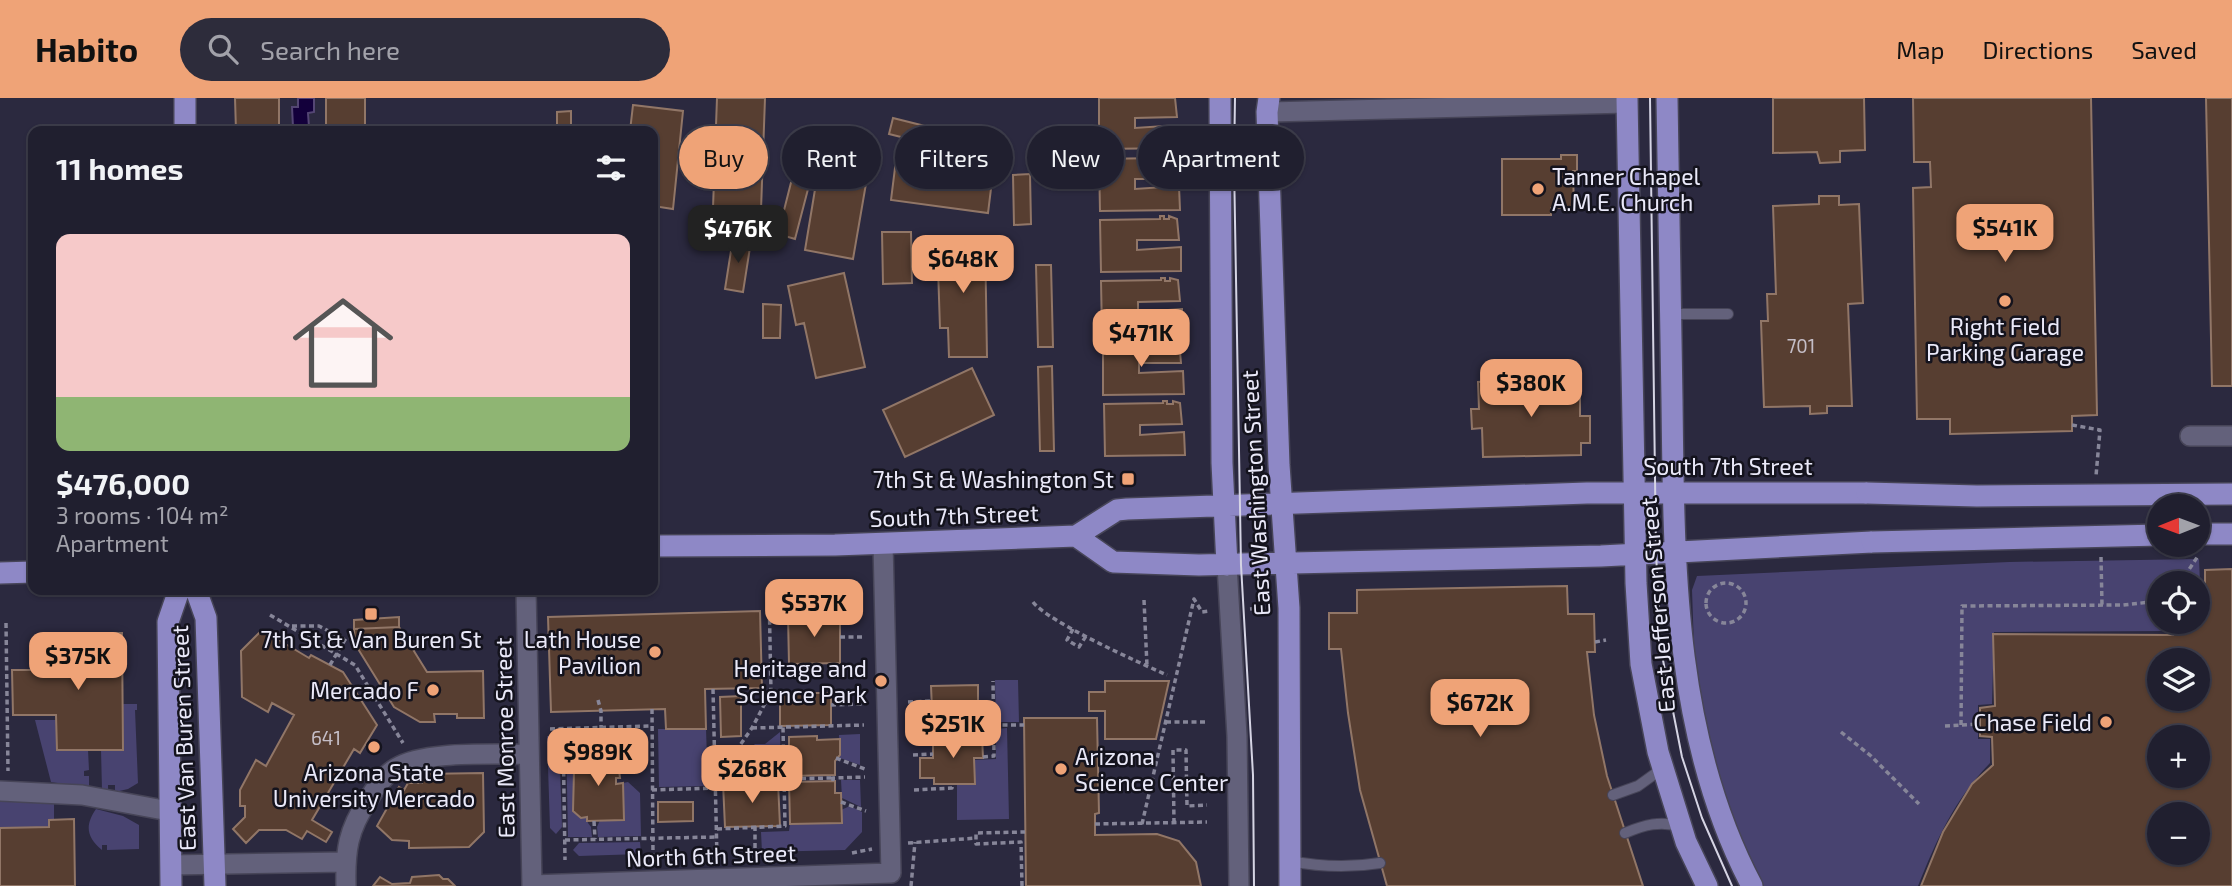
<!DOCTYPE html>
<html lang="en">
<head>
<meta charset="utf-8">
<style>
	body { margin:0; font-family:"Exo 2",sans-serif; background:#2d2c3b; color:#f1f3f6; height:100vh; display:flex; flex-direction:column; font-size:26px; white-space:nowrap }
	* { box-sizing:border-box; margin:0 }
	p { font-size:23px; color:#a2a2aa }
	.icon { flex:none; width:38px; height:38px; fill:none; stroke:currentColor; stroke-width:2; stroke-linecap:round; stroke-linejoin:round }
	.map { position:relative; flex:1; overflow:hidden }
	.side { position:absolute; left:28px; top:28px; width:630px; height:469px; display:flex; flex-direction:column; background:#201f2f; border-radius:14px; box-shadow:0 2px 5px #0004,0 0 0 2px #3d3d4b }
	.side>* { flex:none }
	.guide { position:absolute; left:679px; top:28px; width:665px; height:63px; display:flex; gap:14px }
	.needle { width:46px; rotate:269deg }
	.controls { position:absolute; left:2147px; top:396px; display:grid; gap:14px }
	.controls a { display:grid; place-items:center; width:63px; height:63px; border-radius:50%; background:#201f2f; box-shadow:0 2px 5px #0004,0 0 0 2px #3d3d4b; font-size:35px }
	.price { position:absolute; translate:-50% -60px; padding:0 16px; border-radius:14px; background:#efa377; color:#111; font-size:23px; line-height:46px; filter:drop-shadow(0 2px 4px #0008) }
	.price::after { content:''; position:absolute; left:50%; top:42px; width:21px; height:16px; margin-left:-10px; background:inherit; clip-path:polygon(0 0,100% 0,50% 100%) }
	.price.active { background:#222; color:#fff }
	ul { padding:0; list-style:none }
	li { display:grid; align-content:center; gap:14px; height:371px; padding:0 28px }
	li span { display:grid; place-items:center; height:217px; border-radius:14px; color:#555 }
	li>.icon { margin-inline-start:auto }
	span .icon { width:126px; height:126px; fill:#fffc; stroke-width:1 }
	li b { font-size:30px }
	h2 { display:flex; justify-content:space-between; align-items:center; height:84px; padding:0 28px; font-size:30px }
	.tag { padding:0 24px; border-radius:32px; background:#201f2f; box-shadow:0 2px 5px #0004,0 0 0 2px #3d3d4b; font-size:24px; line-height:63px }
	.tag.active { background:#efa377; color:#111 }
	header { display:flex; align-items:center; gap:42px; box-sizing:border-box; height:98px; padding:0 35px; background:#efa377; color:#111 }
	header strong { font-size:33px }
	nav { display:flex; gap:38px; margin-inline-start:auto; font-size:24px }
	.search { width:490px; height:63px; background:#2d2c3b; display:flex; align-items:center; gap:18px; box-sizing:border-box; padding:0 24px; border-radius:38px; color:#a2a2aa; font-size:26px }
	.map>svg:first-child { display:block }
</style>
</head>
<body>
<header>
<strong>Habito</strong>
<div class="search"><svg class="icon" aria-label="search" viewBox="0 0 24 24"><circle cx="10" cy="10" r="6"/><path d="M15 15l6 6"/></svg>Search here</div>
<nav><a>Map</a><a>Directions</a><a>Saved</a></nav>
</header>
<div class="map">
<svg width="2232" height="788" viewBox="0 0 2232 788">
	<rect width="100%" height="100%" fill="#2b293f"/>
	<path fill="#484370" d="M2199 461 2201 510H2198V485H2160V523H2165V533L1994 534 1992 606 1978 607V641H1990V665C1954 702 1937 741 1918 788H1760L1732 720 1701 621 1694 550 1692 492 1697 478 2009 464Z
		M847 493 855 501 857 512 798 515 796 518H789V524H773L772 495Z
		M995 582H1018L1019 624H996Z
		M123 606H137V612H135L138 685 128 691 115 694V687H108V693L102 692 101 652 123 651Z
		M35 622H56L57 652H88L89 672 84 673V678H89V690L51 684Z
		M1007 630 1009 721 957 722V686L974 662 996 661V631Z
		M658 631H706L708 688 659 689Z
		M780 634 781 678 717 679 755 646H765Z
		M605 635H638L639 658 625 672H615V653H605Z
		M860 636V667L840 660 839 637Z
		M566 637H598V653H582V661L574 663 573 713 581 720 587 719 588 725 591 729 592 739H568Z
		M547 638H559L562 729 556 736 550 730Z
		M841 682H860L861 709 842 700Z
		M628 684 640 695 641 738 598 739 597 729 600 722 624 721 623 685Z
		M0 703 54 704V722H49V729L0 730Z
		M850 708 862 714V734L845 752 762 754 761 734 789 733 790 726 841 725V712Z
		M96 711 123 718 139 727V751L107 752V747H102V752C86 739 85 727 96 711Z
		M640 744 641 756 579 758 573 752 579 745Z"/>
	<path fill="#13003b" stroke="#544674" stroke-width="2" d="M298 0H314V14L308 15 309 29H293L292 9H298Z"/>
	<path fill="#573e31" stroke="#917667" stroke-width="2" fill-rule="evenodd" d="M235 0H279V33H236Z
		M326 0H365V33H326Z
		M717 0H765L761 112 713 110Z
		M1099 0H1175L1177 19 1135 20V30L1179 27 1180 50 1099 51Z
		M1773 0H1864L1865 52 1840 53V64L1820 65 1817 54 1773 55Z
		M1913 0H2091L2097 317 2072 318V333L1950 336V321H1917L1913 90 1931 89 1930 64H1914Z
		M2206 0H2232V288H2212Z
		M633 7 683 13 673 111 653 108V33H630Z
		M571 13V33H557V14Z
		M893 20 933 30 929 46 889 36Z
		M824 37 873 45 853 161 805 152Z
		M801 45 819 49 795 141 778 136Z
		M897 54 994 66 988 115 891 102Z
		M1158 57H1162V60H1168V57L1176 60 1177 81H1135V91L1179 88 1180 112 1100 113 1099 61 1158 60Z
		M1561 57H1577V73H1573L1574 110H1551V117H1502V61H1561Z
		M1030 76 1031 126 1014 127 1013 77Z
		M1819 98H1839V107L1859 106 1863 205 1848 206 1852 308H1827V315L1810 316V308L1764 309 1761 223H1768L1767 196H1776L1773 108 1819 106Z
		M1160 118H1164V121H1169V118L1177 121 1179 142H1137V152L1181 149V173L1101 174 1100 122 1160 121Z
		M882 134H911L912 185 883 186Z
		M985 138 987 259H949L948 230H940L937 140Z
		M733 140 751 143 743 194 725 191Z
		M1036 167H1051L1053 249H1038Z
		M844 175 865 269 816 280 804 225 796 227 788 188Z
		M1161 180H1165V183H1170V180L1178 182 1180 203 1138 204V214L1182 211V234L1102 235 1101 183 1161 182Z
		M763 206 781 207 780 240H763Z
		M1171 241 1179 243 1181 265H1139V275L1183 273 1184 296 1103 297V245L1162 244V242H1166V245L1171 244Z
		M653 251V270H657L658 349H653Z
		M1052 268 1054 353H1040L1038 269Z
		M972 270 994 317 905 359 883 312Z
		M1491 283V286L1580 284V318H1590V345H1581V357L1483 359 1482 330 1472 331 1471 311H1479L1478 284Z
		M1163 303H1167V306H1173V303L1180 305 1182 326 1140 327V337L1184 334 1185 357 1105 358 1104 306 1163 305Z
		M2232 471V788H1921L1943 734 1972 686 1993 667 1992 639 1980 638V610L1995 608 1993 536 2173 537 2169 523H2198V514L2205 513V472ZM2160 562H2198V600H2160ZM2160 639H2198V677H2160ZM2160 716H2198V754H2160Z
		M1567 488 1568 516H1594L1595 554H1587L1594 617 1607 678 1643 788H1387L1360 692 1348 615 1341 551H1329V515H1357V492Z
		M760 513 762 590 705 591 706 631H666L665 611 551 614 548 519Z
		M840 517V565L789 566 788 518Z
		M399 519V529L354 531V522Z
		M399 529 427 574 483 573 484 620H457V616H434L435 624H420L394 609 355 546 354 531Z
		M262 532 309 560 311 557 343 574 377 627 360 655 354 651 312 722 332 734 326 744 307 733 302 741 286 732H259L246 745 233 731 245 719V708H240V692L256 662 266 668 294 617 272 605 268 614 242 599 241 553Z
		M122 535 123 652H57L56 617H13L12 572H55V536Z
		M1105 583H1169L1156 641H1105V613H1089V594H1105Z
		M978 587V611H932L931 588Z
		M780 595H831V627L780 628Z
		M741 598V638L721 639 720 599Z
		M1024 620H1097L1099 715 1095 716V737L1157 736 1179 743 1196 764 1201 788H1026Z
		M817 638V642L840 641V657L835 663V677L789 678V639Z
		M982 638 983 660H974L975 686H934V680H920V660H933V639Z
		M582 653H615V672H619L620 680H616V686L623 685 624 722 587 723V719L581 720 573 713 574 673H581Z
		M483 675 484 734 469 749 409 750V743L392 742 377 728 399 689 404 692 408 685H422V676Z
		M835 683V695H841L842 725 790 726 789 684Z
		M758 684H778L780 728 725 729 723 685H740L743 690 758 689Z
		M658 704H693V723L658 724Z
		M74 721 75 788H0V730L49 729V722Z
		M439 777 443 781H448L455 788H373L380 779 392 786 410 785 412 779Z"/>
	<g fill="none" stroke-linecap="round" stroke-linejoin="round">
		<defs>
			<path id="lane" d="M1671 216H1728
				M1613 697 1638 688 1663 670
				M1625 735C1644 727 1661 722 1681 729
				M1290 763C1321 769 1349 770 1380 765"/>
			<path id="street" d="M1267 14 1627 5
				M2190 338H2232
				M1227 467 1237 638 1239 788
				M526 492 532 788
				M0 693 82 697 169 713
				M171 767 345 764
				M532 787 891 775 883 446
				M346 788C345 752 348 732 368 702 376 689 383 678 396 670 425 652 495 657 529 656"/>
			<path id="primary" d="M185 0V33
				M1220 0 1222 365 1227 467
				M1269 0 1267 14 1279 367 1289 510 1290 788
				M1627 0 1636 485 1641 566 1658 654 1686 744 1707 788
				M1667 0C1669 101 1670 201 1672 302 1674 466 1673 639 1752 788
				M1076 438 1113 464 1199 467 1601 458 1872 444
				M653 448 835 447 1076 438 1117 412 1127 411 1587 395H1867
				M0 475 33 474
				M196 492 206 520 215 788
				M171 788 168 524 179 492"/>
		</defs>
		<use href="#lane" stroke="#474558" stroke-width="12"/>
		<use href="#street" stroke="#474558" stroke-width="22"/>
		<use href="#primary" stroke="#474558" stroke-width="24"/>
		<path stroke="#878699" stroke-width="3.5" stroke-dasharray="5 3.5" stroke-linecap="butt" d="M2072 327 2100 332 2096 378
			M2101 459 2102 507
			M2180 485 2198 458
			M1706 505a20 20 0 1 1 40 0a20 20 0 1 1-40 0Z
			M1144 502 1147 568
			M1033 504C1048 524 1140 565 1167 577
			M1250 511 1262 510
			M270 517 355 567 403 645
			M6 525 8 673
			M292 528H319L344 541
			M1073 531 1067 542 1079 549 1086 538
			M840 539H862
			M1595 544 1606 542
			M713 591 717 759
			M598 602 601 613V653
			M908 604 932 603
			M831 607 864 606
			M652 611 653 759
			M1166 624H1206
			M994 627H1024
			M1961 627 1962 508 2123 507 2160 503
			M1945 628 1980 626
			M752 630 864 627
			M550 631 652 628
			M563 631 565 762
			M1841 634 1871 658 1919 706
			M913 657 933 656
			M983 659 994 658 993 583
			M836 660 865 671
			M715 667 734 656 752 630 771 594 769 492
			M716 682 833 680
			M833 683V680L865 679
			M652 692 715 690
			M914 692 952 690V686
			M841 704 866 713
			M594 723 595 741
			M1174 725 1173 652H1186L1187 708 1207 707
			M1095 726 1207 724
			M1142 726 1194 501 1202 514 1210 513
			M755 728V757
			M717 731 785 728 783 629
			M565 742 716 739
			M908 745 976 740
			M852 755 872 751
			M911 788 915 744
			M1022 788 1021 744 976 746V735L1025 734"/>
		<use href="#lane" stroke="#63617b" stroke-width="10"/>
		<use href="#street" stroke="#63617b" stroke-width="19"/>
		<use href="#primary" stroke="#8e88c6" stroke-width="21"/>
		<path stroke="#d5d4e4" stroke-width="2" d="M1235 0 1234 66 1241 467 1253 677 1254 788
			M1650 0 1656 455 1661 552 1682 659 1702 720 1732 788"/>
		<defs>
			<path id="primary-bridge" d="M1867 395 1977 398 2232 396
				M2198 436H2232
				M1872 444 2160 437"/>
		</defs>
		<use href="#primary-bridge" stroke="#474558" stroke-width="24" stroke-linecap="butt"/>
		<path stroke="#878699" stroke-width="3.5" stroke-dasharray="5 3.5" stroke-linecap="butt" d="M330 567 346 540 355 539"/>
		<use href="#primary-bridge" stroke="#8e88c6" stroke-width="21"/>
	</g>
	<g fill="#efa377" stroke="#14131d" stroke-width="2.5">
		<circle cx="1538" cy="91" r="7"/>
		<circle cx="2005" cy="203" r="7"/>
		<rect x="1121" y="374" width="14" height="14" rx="3.5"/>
		<rect x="364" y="509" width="14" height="14" rx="3.5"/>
		<circle cx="655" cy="554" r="7"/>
		<circle cx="881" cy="583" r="7"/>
		<circle cx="433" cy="592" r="7"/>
		<circle cx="2106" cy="624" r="7"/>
		<circle cx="374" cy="649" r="7"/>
		<circle cx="1061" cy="671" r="7"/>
	</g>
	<g text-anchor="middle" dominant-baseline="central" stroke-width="5" stroke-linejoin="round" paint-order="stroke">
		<g font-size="19" fill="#c5bec7">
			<text x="1801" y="247">701</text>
			<text x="326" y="639">641</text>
		</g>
		<g font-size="23" fill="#eae9f9" stroke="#14131d" text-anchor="end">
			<text x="1552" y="78" text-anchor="start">Tanner Chapel<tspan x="1552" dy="26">A.M.E. Church</tspan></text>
			<text x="2005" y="228" text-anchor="middle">Right Field<tspan x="2005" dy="26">Parking Garage</tspan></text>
			<text x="1114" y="381">7th St &amp; Washington St</text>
			<text x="371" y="541" text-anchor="middle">7th St &amp; Van Buren St</text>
			<text x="641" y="541">Lath House<tspan x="641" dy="26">Pavilion</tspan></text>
			<text x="867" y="570">Heritage and<tspan x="867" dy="26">Science Park</tspan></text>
			<text x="419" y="592">Mercado F</text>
			<text x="2092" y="624">Chase Field</text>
			<text x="1075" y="658" text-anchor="start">Arizona<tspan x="1075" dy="26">Science Center</tspan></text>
			<text x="374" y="674" text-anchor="middle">Arizona State<tspan x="374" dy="26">University Mercado</tspan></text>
		</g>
		<g font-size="23" fill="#eae9f9" stroke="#14131d">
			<text x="1728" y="368">South 7th Street</text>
			<text transform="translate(1255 395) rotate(-93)">East Washington Street</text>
			<text transform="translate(954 417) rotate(-2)">South 7th Street</text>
			<text transform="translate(1657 507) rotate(-95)">East Jefferson Street</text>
			<text transform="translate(183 640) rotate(-92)">East Van Buren Street</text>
			<text transform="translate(504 640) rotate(-91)">East Monroe Street</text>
			<text transform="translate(711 757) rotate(-2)">North 6th Street</text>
		</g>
	</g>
</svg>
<div class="controls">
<a><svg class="needle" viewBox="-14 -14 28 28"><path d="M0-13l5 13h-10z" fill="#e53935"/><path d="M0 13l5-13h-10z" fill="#a2a2aa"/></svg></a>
<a><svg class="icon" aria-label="locate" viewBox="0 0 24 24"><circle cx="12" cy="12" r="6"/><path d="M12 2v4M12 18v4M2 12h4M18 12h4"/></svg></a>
<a><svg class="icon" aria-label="layers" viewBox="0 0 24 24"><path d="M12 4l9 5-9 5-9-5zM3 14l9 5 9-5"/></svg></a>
<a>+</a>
<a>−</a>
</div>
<b class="price" style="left:2005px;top:166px">$541K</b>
<b class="price active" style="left:738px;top:167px">$476K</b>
<b class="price" style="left:963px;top:197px">$648K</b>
<b class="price" style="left:1141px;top:271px">$471K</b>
<b class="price" style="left:1531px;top:321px">$380K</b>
<b class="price" style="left:814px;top:541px">$537K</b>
<b class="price" style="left:78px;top:594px">$375K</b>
<b class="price" style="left:1480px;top:641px">$672K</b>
<b class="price" style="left:953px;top:662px">$251K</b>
<b class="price" style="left:598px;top:690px">$989K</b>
<b class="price" style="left:752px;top:707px">$268K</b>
<div class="guide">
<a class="tag active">Buy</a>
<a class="tag">Rent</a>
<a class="tag">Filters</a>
<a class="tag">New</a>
<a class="tag">Apartment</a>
</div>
<section class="side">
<h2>11 homes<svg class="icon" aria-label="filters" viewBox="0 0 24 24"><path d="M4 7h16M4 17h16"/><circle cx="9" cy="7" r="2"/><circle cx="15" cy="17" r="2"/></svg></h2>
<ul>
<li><span style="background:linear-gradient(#f6c9c9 75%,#8fb573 0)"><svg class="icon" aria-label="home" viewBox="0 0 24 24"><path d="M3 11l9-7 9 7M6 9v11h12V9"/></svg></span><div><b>$476,000</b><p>3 rooms · 104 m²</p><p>Apartment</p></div></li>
</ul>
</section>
</div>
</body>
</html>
